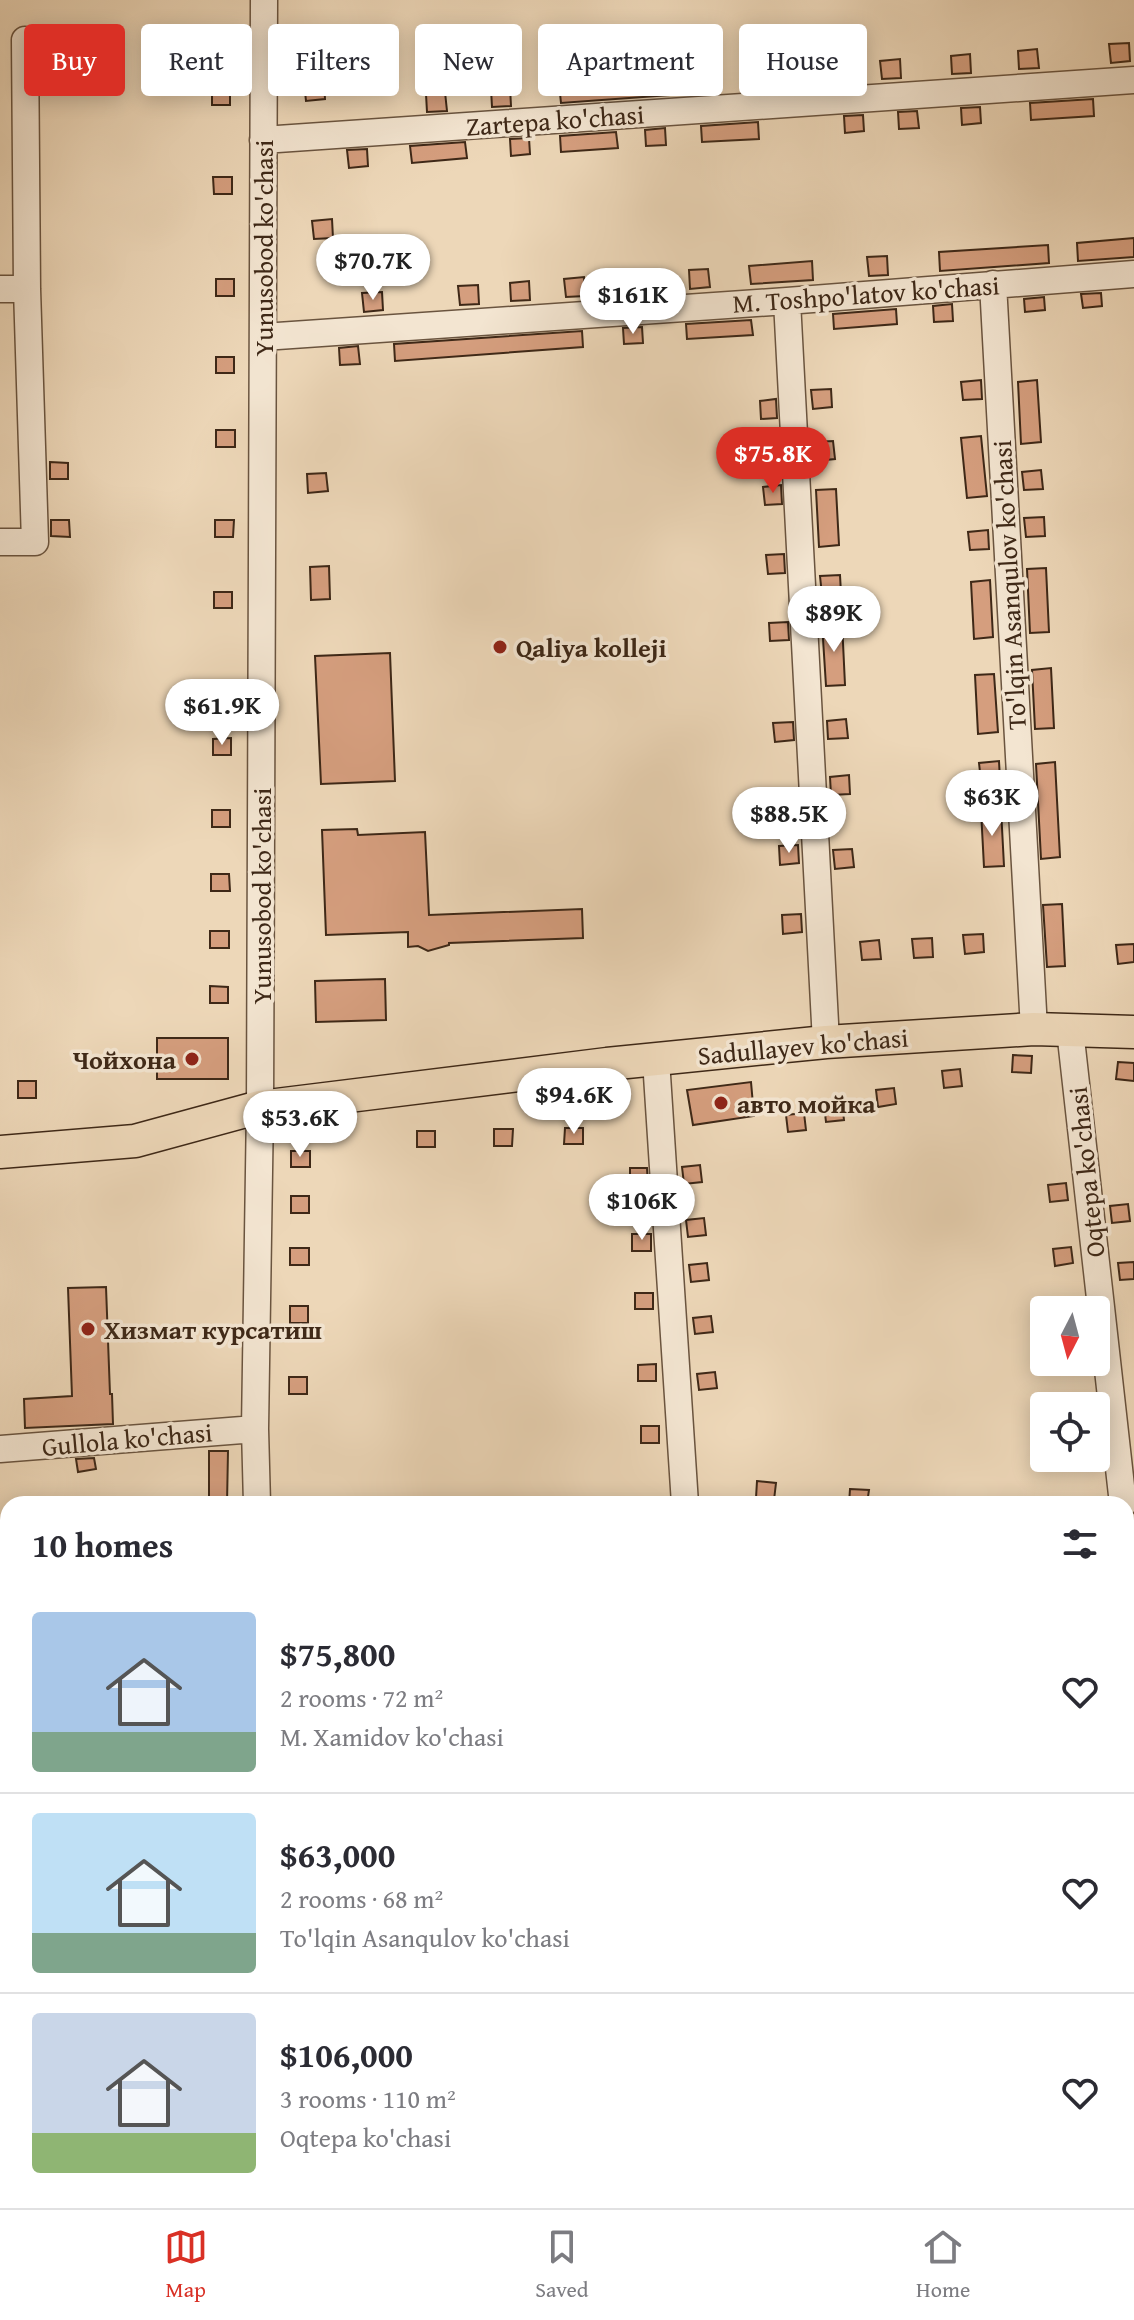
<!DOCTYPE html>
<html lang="en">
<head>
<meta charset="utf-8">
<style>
	body { margin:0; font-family:"Gentium Book Plus",serif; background:#f7f7f7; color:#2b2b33; height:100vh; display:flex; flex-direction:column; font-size:30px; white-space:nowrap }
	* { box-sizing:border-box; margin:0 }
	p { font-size:26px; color:#7c7c81 }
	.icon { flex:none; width:44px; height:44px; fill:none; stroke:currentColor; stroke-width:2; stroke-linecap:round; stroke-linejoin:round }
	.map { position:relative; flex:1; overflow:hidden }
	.panel { position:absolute; left:0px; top:1496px; width:1134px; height:712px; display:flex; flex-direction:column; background:#fff; border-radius:24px 24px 0 0; box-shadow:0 4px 20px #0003 }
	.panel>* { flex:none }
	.top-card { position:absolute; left:24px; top:24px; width:1086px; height:72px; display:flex; gap:16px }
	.needle { width:52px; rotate:186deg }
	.tools { position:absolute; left:1030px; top:1296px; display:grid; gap:16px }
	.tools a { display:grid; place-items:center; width:80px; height:80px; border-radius:8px; background:#fff; box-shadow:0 4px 20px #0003; font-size:40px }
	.price { position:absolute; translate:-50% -68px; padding:0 18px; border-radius:28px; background:#fff; color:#222; font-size:26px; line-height:52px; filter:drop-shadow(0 2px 4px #0008) }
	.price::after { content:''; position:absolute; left:50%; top:48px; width:24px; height:18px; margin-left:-12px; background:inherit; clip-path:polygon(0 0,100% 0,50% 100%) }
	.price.on { background:#d93025; color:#fff }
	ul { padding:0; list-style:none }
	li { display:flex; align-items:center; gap:24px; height:200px; padding:0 32px }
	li+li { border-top:2px solid #e1e1e2 }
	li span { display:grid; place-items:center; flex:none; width:224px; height:160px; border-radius:8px; color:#555 }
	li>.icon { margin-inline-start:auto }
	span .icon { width:96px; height:96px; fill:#fffc; stroke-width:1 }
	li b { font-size:34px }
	h2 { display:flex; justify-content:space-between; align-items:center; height:96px; padding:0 32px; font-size:34px }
	.chip { padding:0 28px; border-radius:8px; background:#fff; box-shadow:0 4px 20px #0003; font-size:28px; line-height:72px }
	.chip.on { background:#d93025; color:#fff }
	.tabs { display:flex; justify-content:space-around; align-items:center; height:112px; border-top:2px solid #e1e1e2; background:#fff; font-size:22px; color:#7c7c81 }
	.tabs a { display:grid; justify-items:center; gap:4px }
	.tabs .on { color:#d93025 }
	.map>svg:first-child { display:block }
</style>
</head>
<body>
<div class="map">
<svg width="1134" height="2208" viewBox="0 0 1134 2208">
	<rect width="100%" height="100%" fill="#edd7b8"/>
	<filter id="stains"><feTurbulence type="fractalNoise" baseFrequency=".0025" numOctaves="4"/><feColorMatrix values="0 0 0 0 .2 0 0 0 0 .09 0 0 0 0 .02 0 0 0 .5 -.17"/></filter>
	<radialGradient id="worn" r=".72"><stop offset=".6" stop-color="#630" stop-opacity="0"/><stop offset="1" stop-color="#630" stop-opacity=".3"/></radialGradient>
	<path fill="#b4bf92" stroke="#797454" stroke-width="2" d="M975 2200H1073L1053 2208H984Z"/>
	<path fill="#d59e7e" stroke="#3e2817" stroke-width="2" d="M323 25 324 43 305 45 304 26Z
		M1129 43 1130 61 1111 63 1109 44Z
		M1037 49 1039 68 1019 69 1018 51Z
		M970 54 971 73 952 74 951 56Z
		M900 59 901 78 882 79 880 61Z
		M827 65 828 83 809 85 807 66Z
		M759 69 761 88 741 89 740 71Z
		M710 73 711 92 561 103 559 84Z
		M324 81 325 99 306 101 304 82Z
		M510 87 511 106 492 107 491 89Z
		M212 89H230V105H212Z
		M445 92 447 111 427 112 426 94Z
		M1093 99 1094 116 1031 120 1030 103Z
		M980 107 981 123 962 125 961 108Z
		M917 111 919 128 899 129 898 112Z
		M863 115 864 131 845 133 844 116Z
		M758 122 759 139 702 142 701 126Z
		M665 128 666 145 646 146 645 130Z
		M616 132 618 148 561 152 560 136Z
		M529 138 530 154 511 156 510 139Z
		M465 142 467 158 412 163 410 146Z
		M367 149 368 166 349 168 347 150Z
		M213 177H232V194H214Z
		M332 219 333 238 314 239 312 221Z
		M1134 238V257L1078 261 1077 243Z
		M1048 245 1049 263 940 271 939 252Z
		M887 256 888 275 869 276 867 257Z
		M812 261 813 280 751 284 749 266Z
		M708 269 710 287 690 289 689 270Z
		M634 274 636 292 616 294 615 275Z
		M584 277 585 296 566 297 564 279Z
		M216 279H234V296H216Z
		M529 281 530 300 511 301 510 283Z
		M478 285 479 304 460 305 458 286Z
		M382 292 383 310 364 312 362 293Z
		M1101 293 1102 306 1083 308 1081 294Z
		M1044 297 1045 310 1025 312 1024 299Z
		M952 304 953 321 934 322 933 306Z
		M896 309 897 324 834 329 833 314Z
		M751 320 753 335 687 339 686 324Z
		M642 327 643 343 624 344 623 328Z
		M582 331 583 347 395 361 394 344Z
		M358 346 360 364 340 365 339 348Z
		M216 357H234V373H216Z
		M981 380 982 399 963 400 961 382Z
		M1037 380 1041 442 1021 444 1018 382Z
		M831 389 832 407 813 409 811 390Z
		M776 399 777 418 761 419 760 401Z
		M216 430H235V447H216Z
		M981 436 987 496 967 498 961 438Z
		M833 441 835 459 815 461 814 442Z
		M50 462 68 463V479H50Z
		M1041 470 1043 489 1024 490 1022 472Z
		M326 473 328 491 308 493 307 474Z
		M781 485 782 504 765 505 763 487Z
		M836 489 839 545 819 547 816 490Z
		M1044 517 1045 536 1026 537 1024 518Z
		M51 520H69L70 537 51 536Z
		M215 520H234L233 537H215Z
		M988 530 989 549 970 550 968 532Z
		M784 554 785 573 768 574 766 555Z
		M329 566 330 599 311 600 310 567Z
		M1046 568 1049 632 1030 633 1027 569Z
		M840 575 841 593 822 595 820 576Z
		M990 580 993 637 974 639 971 582Z
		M214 592H232V608H214Z
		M788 622 789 640 770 641 769 623Z
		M842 622 845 685 826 686 822 623Z
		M390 653 395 781 321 784 315 656Z
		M1051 668 1054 728 1035 729 1032 670Z
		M994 674 998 732 978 734 975 675Z
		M213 681H232V697H213Z
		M846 719 848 738 828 739 827 721Z
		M793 722 794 740 775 742 773 723Z
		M231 738V755H213V739Z
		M999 761 1000 780 981 781 979 763Z
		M1055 762 1060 857 1041 859 1036 764Z
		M849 775 850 794 831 795 830 777Z
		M1001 809 1004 866 984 867 981 810Z
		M212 810H230V827H212Z
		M357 829 358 835 425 832 429 915 582 909 583 938 449 943V945L428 951 418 946 408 947V932L326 935 322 830Z
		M798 845 799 863 780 865 779 846Z
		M852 849 854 867 835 869 833 850Z
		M211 874H229L230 891H211Z
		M1062 904 1065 966 1047 967 1043 905Z
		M801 914 802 932 783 934 782 915Z
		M210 931H229V948H210Z
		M983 934 984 952 965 954 963 935Z
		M932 938 933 957 914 958 912 939Z
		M879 940 881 959 862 960 860 942Z
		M1134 944V962L1118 964 1116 945Z
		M385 979 386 1020 316 1022 315 981Z
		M210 986 228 987V1003H210Z
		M157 1038H228V1079H157Z
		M1013 1055 1032 1056 1031 1073 1012 1072Z
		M1118 1062 1134 1063V1081L1116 1079Z
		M960 1069 962 1086 944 1088 942 1071Z
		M18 1081H36V1098H18Z
		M751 1082 754 1116 693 1125 687 1090Z
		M894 1088 896 1104 878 1107 876 1090Z
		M842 1103 844 1120 826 1122 824 1105Z
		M804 1113 806 1130 788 1132 786 1115Z
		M565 1128H583V1144H564Z
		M494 1129H513L512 1146H494Z
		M417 1131H435V1147H417Z
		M291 1151H310V1167H291Z
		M700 1165 702 1182 684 1184 682 1167Z
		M630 1168H647L648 1185H630Z
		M1066 1183 1068 1200 1050 1202 1048 1185Z
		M291 1196H309V1213H291Z
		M1128 1204 1130 1221 1112 1223 1110 1206Z
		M704 1218 706 1235 688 1237 686 1220Z
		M632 1234H651V1251H632Z
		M1071 1247 1073 1263 1055 1266 1053 1249Z
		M290 1248H309V1265H290Z
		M1134 1262V1279L1120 1280 1118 1263Z
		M707 1263 709 1280 691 1282 689 1265Z
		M106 1287 110 1394H112L113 1424 25 1428 24 1399 72 1396 68 1288Z
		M635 1293H653V1309H635Z
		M290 1306H308V1323H290Z
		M711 1316 713 1332 695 1334 693 1318Z
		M656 1364V1381H638V1365Z
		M715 1372 717 1388 699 1390 697 1374Z
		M289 1377H307V1394H289Z
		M641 1426H659V1443H641Z
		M209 1451H228L227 1504H209Z
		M94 1458 96 1469 78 1472 76 1459Z
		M757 1481 776 1483 774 1500 756 1498Z
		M850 1489 869 1490 867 1504H849Z"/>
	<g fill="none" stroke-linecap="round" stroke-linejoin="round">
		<defs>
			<path id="minor" d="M263 140 1134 80
				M993 284 1034 1029
				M0 289H27
				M787 301 826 1042
				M263 337 787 301 1134 274
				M0 542H35L27 289 25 40
				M1070 1030 1123 1504
				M656 1060 685 1504
				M0 1449 255 1429
				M257 1504 255 1429 260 1107 264 0
				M1126 1532 1129 1559 1126 1587
				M0 1756H8
				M1126 1920 1134 1921
				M261 2200 262 2208
				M583 2208 586 2200"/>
			<path id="major" d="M0 1152 135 1141 260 1107 607 1064 826 1042 1034 1029 1134 1032"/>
		</defs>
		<use href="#minor" stroke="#6a543f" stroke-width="29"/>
		<use href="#major" stroke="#3e2817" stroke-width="35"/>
		<use href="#minor" stroke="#f3e5d1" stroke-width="26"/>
		<use href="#major" stroke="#edd7b8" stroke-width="32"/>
	</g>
	<g fill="#8f2418" stroke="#f3e5d1" stroke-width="3">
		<circle cx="500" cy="647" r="8"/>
		<circle cx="192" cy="1059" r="8"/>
		<circle cx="721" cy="1103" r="8"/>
		<circle cx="88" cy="1329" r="8"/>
	</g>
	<g text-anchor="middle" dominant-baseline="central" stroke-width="7" stroke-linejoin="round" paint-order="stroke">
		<g font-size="26" fill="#3e2817" stroke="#f3e5d1">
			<text transform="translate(555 120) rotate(-4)">Zartepa ko'chasi</text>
			<text transform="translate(263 248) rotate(-90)">Yunusobod ko'chasi</text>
			<text transform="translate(866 294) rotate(-4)">M. Toshpo'latov ko'chasi</text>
			<text transform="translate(1009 585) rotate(-93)">To'lqin Asanqulov ko'chasi</text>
			<text transform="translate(261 896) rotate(-90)">Yunusobod ko'chasi</text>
			<text transform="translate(803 1046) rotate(-5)">Sadullayev ko'chasi</text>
			<text transform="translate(1086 1172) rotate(-96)">Oqtepa ko'chasi</text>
			<text transform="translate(127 1439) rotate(-5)">Gullola ko'chasi</text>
		</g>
		<g font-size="26" font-weight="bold" fill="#3e2817" stroke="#f3e5d1" text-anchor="start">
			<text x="516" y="647">Qaliya kolleji</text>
			<text x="176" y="1059" text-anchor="end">Чойхона</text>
			<text x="737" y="1103">авто мойка</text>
			<text x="104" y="1329">Хизмат курсатиш</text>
		</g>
	</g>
	<rect width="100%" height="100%" filter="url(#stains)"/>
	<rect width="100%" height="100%" fill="url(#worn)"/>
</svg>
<div class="tools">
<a><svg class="needle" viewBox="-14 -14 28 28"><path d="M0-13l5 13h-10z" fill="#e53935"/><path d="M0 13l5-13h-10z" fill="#7c7c81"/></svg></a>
<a><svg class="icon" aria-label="locate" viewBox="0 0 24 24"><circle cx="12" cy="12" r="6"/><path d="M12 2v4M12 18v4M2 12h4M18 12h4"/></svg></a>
</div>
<b class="price" style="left:373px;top:302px">$70.7K</b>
<b class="price" style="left:633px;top:336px">$161K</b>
<b class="price on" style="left:773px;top:495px">$75.8K</b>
<b class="price" style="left:834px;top:654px">$89K</b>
<b class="price" style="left:222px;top:747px">$61.9K</b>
<b class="price" style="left:992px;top:838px">$63K</b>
<b class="price" style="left:789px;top:855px">$88.5K</b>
<b class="price" style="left:574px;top:1136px">$94.6K</b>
<b class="price" style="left:300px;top:1159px">$53.6K</b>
<b class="price" style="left:642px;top:1242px">$106K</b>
<div class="top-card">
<a class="chip on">Buy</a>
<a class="chip">Rent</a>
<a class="chip">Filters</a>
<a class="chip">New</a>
<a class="chip">Apartment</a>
<a class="chip">House</a>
</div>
<section class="panel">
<h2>10 homes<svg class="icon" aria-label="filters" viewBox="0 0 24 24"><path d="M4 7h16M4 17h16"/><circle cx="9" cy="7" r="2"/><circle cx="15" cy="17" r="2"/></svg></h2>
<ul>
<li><span style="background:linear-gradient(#a9c7e8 75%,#7fa58c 0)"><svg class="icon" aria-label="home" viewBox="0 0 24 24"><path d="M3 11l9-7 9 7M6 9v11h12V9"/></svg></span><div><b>$75,800</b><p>2 rooms · 72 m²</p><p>M. Xamidov ko'chasi</p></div><svg class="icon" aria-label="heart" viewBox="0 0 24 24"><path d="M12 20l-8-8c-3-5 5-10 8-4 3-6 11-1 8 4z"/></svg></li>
<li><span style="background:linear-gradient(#bfe0f5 75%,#7fa58c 0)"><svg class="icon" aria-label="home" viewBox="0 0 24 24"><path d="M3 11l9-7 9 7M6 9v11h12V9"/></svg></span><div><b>$63,000</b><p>2 rooms · 68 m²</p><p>To'lqin Asanqulov ko'chasi</p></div><svg class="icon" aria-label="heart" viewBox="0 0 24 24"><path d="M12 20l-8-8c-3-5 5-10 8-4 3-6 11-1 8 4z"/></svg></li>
<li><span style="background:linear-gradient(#c9d6e8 75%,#8fb573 0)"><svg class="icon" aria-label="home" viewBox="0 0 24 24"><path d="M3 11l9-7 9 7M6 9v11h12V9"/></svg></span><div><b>$106,000</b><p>3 rooms · 110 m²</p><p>Oqtepa ko'chasi</p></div><svg class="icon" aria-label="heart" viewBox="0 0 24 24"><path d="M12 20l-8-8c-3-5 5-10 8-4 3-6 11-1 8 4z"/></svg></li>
</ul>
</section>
</div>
<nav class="tabs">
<a class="on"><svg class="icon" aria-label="map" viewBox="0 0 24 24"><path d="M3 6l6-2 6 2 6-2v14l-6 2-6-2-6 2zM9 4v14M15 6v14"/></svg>Map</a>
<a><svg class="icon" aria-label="saved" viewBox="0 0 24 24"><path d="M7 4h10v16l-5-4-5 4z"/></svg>Saved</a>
<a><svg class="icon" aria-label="home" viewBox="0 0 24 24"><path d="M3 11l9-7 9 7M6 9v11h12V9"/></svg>Home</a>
</nav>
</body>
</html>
